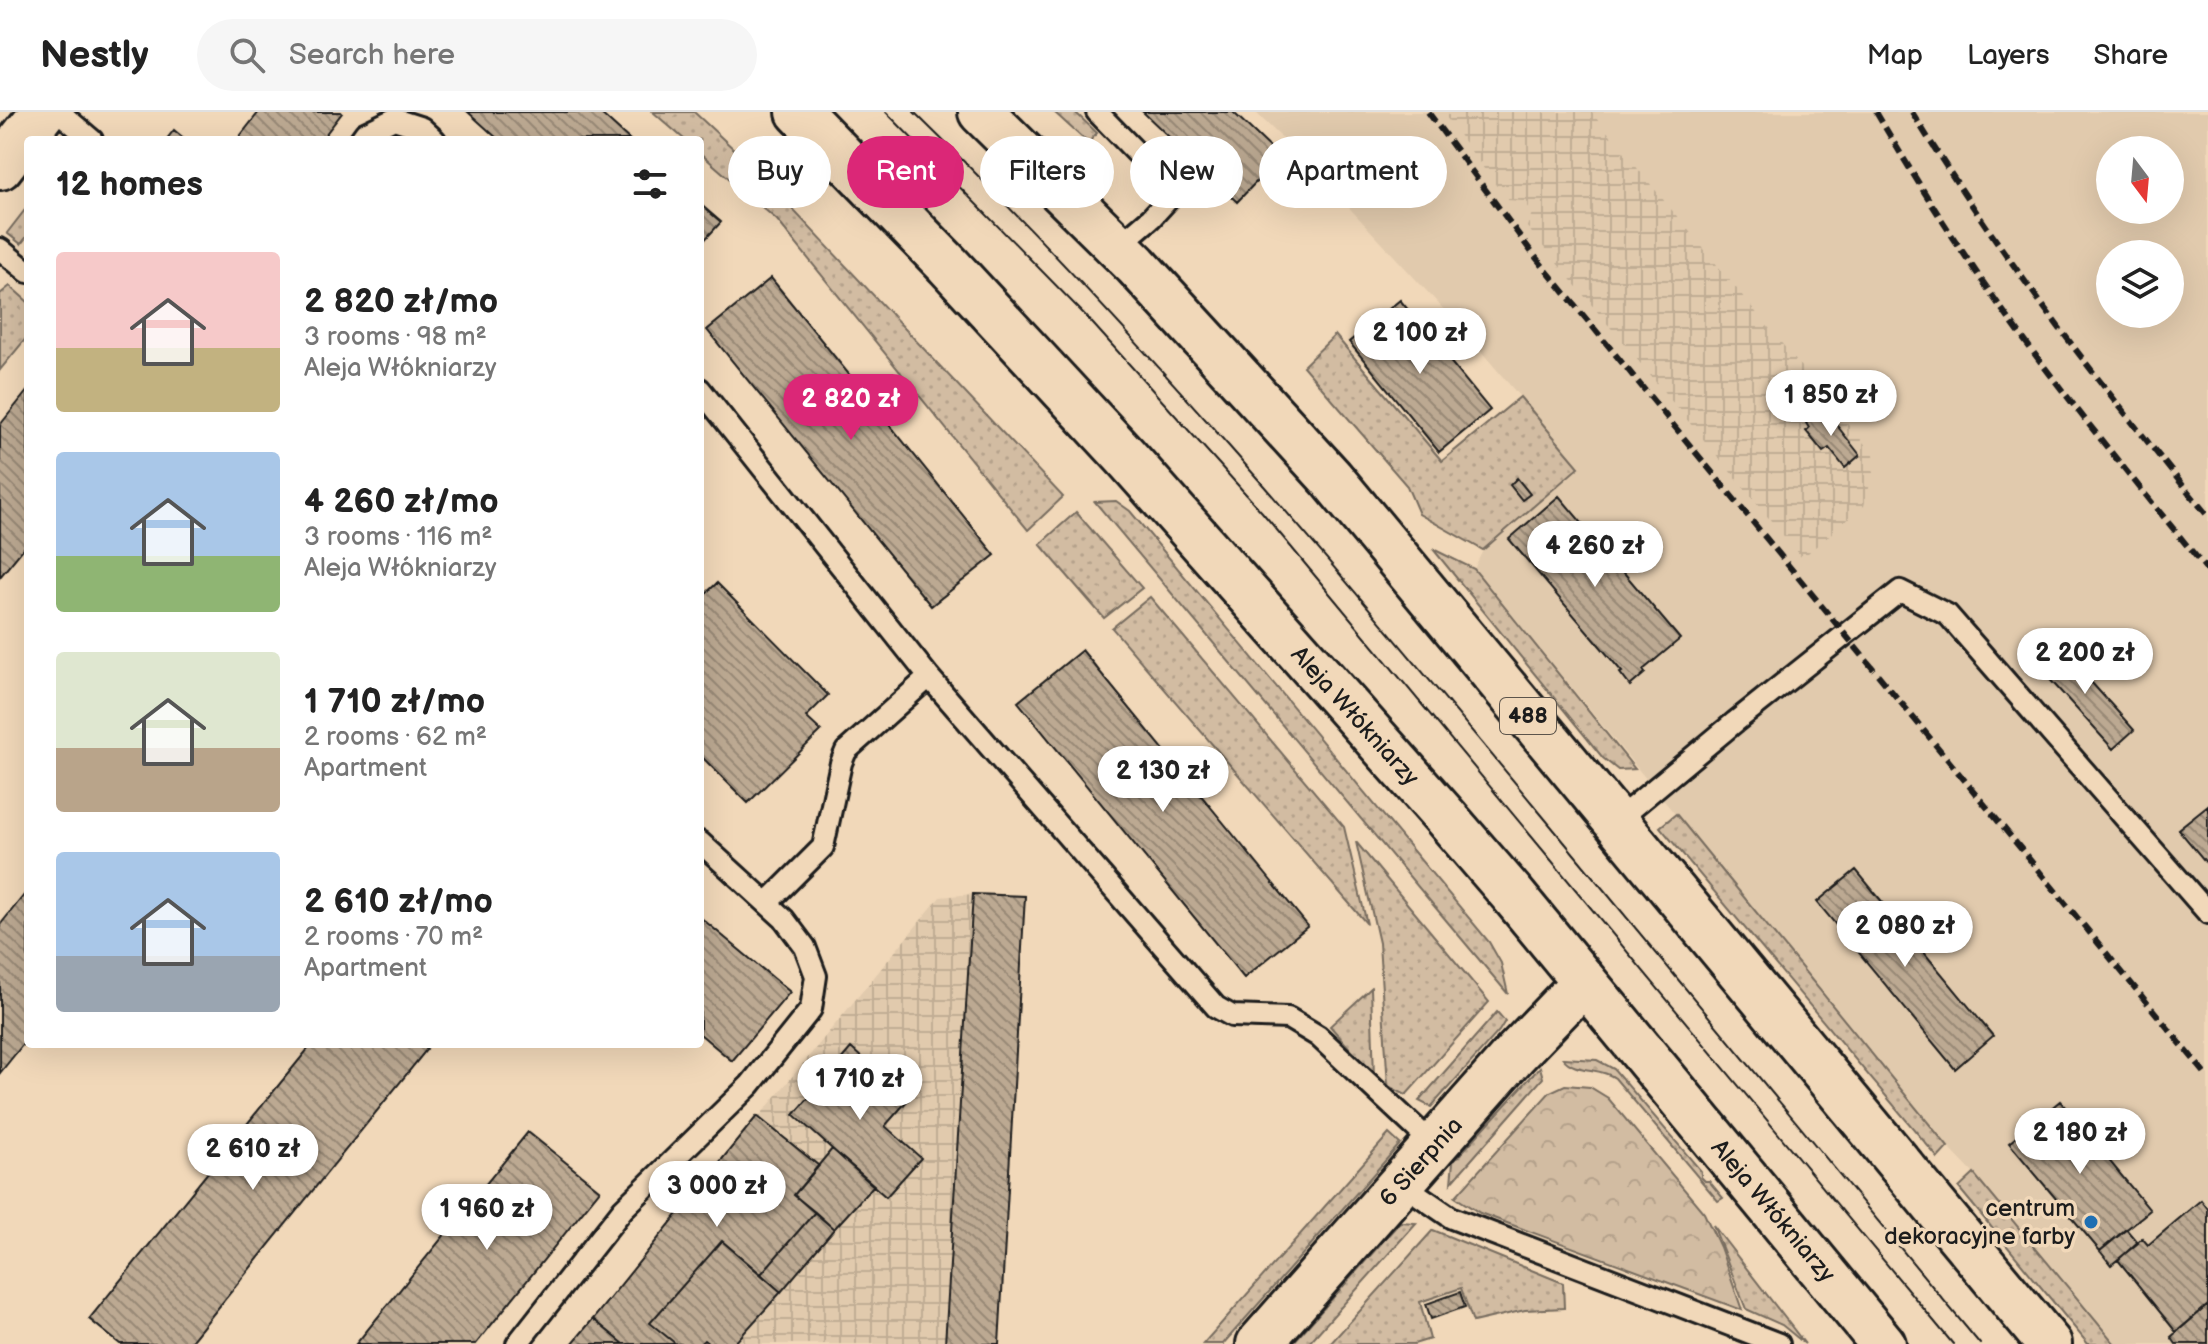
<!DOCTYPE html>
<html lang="en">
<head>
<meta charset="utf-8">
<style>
	body { margin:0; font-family:"Balsamiq Sans",sans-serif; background:#f6f6f6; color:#222; height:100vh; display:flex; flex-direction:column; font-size:30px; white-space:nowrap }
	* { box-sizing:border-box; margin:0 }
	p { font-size:26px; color:#767676 }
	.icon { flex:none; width:44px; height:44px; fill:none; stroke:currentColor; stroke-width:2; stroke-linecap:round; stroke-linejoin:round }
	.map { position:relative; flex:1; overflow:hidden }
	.side { position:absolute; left:24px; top:24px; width:680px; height:912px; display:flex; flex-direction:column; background:#fff; border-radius:8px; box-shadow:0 8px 32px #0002 }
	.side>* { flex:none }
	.top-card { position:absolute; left:728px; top:24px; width:760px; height:72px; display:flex; gap:16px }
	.needle { width:52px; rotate:164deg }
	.buttons { position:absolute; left:2096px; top:24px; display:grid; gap:16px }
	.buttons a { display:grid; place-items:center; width:88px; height:88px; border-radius:50%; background:#fff; box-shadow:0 8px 32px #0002; font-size:40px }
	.price { position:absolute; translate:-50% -68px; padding:0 18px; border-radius:28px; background:#fff; color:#222; font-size:26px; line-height:52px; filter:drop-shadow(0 2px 4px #0008) }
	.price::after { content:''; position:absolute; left:50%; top:48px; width:24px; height:18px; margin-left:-12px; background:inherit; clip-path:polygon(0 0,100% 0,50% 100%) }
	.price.active { background:#db2777; color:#fff }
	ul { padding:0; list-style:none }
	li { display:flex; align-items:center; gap:24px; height:200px; padding:0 32px }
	li span { display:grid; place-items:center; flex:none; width:224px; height:160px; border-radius:8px; color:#555 }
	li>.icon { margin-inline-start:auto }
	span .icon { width:96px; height:96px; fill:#fffc; stroke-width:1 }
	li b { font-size:34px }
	h2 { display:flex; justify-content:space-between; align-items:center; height:96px; padding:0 32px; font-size:34px }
	.pill { padding:0 28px; border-radius:36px; background:#fff; box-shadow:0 8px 32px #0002; font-size:28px; line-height:72px }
	.pill.active { background:#db2777; color:#fff }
	header { display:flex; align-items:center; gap:48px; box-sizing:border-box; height:112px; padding:0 40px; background:#fff; border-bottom:2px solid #e0e0e0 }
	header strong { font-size:38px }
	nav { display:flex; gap:44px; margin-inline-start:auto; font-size:28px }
	.search { width:560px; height:72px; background:#f6f6f6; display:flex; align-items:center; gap:20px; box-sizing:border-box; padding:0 28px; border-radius:44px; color:#767676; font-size:30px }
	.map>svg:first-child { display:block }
</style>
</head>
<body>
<header>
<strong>Nestly</strong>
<div class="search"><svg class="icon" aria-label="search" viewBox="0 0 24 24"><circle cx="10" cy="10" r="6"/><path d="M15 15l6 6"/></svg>Search here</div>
<nav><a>Map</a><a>Layers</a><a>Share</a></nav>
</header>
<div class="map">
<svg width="2208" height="1232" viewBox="0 0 2208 1232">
	<defs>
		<pattern id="industrial-grid" width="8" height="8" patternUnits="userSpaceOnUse" patternTransform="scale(2)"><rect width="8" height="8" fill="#e1caad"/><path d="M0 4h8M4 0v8" fill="none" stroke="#c0ad94"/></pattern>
		<pattern id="grass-dots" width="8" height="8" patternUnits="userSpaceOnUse" patternTransform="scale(2)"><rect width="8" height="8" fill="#d2bca2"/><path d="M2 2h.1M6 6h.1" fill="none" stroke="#b4a18b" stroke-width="1.8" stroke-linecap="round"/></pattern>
		<pattern id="forest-crowns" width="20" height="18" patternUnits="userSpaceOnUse" patternTransform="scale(2)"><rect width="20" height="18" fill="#d2bca2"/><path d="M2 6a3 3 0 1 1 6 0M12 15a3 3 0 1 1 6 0" fill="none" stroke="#b4a18b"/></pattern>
		<pattern id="building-back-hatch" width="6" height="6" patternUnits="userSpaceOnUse" patternTransform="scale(2)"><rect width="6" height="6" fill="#bca992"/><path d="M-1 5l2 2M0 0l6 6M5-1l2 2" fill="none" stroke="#988976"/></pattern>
	</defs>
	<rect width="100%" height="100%" fill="#f1d8b9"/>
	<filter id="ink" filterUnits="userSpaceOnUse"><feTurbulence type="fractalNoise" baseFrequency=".0125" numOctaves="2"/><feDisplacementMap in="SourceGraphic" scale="16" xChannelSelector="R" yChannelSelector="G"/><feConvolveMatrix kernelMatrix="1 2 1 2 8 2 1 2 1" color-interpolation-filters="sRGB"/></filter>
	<g filter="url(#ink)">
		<path fill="#e1caad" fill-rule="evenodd" d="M1255 0H2208V1232H2115L1974 1062 1948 1035 1474 457 1483 438 1579 354 1462 217 1301 44ZM2110 38H2170V98H2110ZM2110 142H2170V202H2110Z"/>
		<path fill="url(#industrial-grid)" d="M1452 0H1591L1877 347 1864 394 1802 446 1527 115 1532 101 1523 89 1507 88 1446 5Z
			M973 782 1025 784 999 1232H572L940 785Z"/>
		<path fill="url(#grass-dots)" stroke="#776c5f" stroke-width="2" d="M653 0H694L751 53 1063 385 1028 418 777 108 700 41V28H685Z
			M1054 0H1075L1097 21 1088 31Z
			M28 94V123L21 132 7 121Z
			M10 174 28 190V224L0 258V182Z
			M1335 223 1442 349 1520 285 1579 355 1483 438 1419 402 1407 374 1303 254Z
			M1116 389 1130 399 1489 830 1501 851 1508 882 1095 390Z
			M1076 400 1142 476 1104 506 1040 432Z
			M1433 437 1474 457 1635 657 1618 658 1603 646Z
			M1150 485 1344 715 1367 812 1112 516Z
			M1676 702 1948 1035 1938 1046 1660 715Z
			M1356 730 1489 890 1406 983 1388 974 1379 831Z
			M1371 876 1374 964 1330 914Z
			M1497 900 1505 909 1499 919 1431 995 1419 989Z
			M1563 946 1597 948 1614 957 1701 1059V1065L1705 1069H1709L1723 1086 1718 1089 1615 966C1600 955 1574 961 1563 946Z
			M1540 955 1543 966 1451 1071 1453 1050Z
			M1389 1022 1400 1032 1223 1232H1203Z
			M1974 1062 2115 1232H2088L1959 1076Z
			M1400 1110 1416 1111 1308 1232H1292Z
			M1713 1113 1805 1232 1782 1213 1746 1197Z
			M1433 1118 1563 1171 1564 1196 1525 1198 1473 1210 1461 1176 1420 1190 1430 1227 1414 1232H1330Z"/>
		<path fill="url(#forest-crowns)" stroke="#776c5f" stroke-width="2" d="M1565 973 1590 975 1608 986 1704 1101 1720 1135 1742 1198 1480 1101 1455 1085 1550 980Z"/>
		<path fill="url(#building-back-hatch)" stroke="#1c1c1c" stroke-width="2" d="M259 0H341L342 1 321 28H237Z
			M468 0H599L630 28H499Z
			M1143 0H1233L1280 45 1237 90Z
			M174 18 186 28H166Z
			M700 92 721 110 700 133Z
			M771 166 995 443 931 494 707 218Z
			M1400 188 1490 298 1439 340 1349 230Z
			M28 278V431L0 465V313Z
			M1824 297 1860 343 1845 356 1829 336 1823 340 1806 319 1809 316 1806 311Z
			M1517 366 1530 382 1522 388 1510 373Z
			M1559 384 1680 527 1643 558 1645 561 1630 574 1620 561 1622 560 1509 427Z
			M717 471 828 583 806 605 821 619 748 691 700 643V483L702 485Z
			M2057 532 2134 618 2113 637 2035 551Z
			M1082 538 1308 814 1244 866 1018 590Z
			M2208 693V753L2178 717Z
			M1856 758 1993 924 1955 957 1817 790Z
			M28 778V926L0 961V813Z
			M973 782 1025 784 999 1232H945Z
			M700 805 790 880 732 949 700 922Z
			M312 932H421L427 937 189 1232H120L89 1207Z
			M851 936 908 988 885 1014 921 1046 886 1085 794 1003Z
			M2060 989 2150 1098 2100 1139 2009 1031Z
			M757 1004 819 1054 794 1083 815 1100 761 1162 722 1129 650 1211 676 1232H624L593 1207Z
			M528 1020 600 1078 476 1232H356Z
			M832 1037 874 1073 834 1117 794 1083Z
			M2201 1088 2208 1097V1193L2176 1220 2118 1148 2142 1126 2148 1133Z
			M815 1100 834 1117 781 1180 761 1162Z
			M2126 1117 2138 1131 2111 1153 2100 1139Z
			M722 1129 781 1180 734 1232H709L704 1228 700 1232H676L650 1211Z
			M1460 1180 1465 1195 1431 1207 1426 1192Z
			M2208 1193V1232H2176L2171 1225Z
			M593 1207 624 1232H572Z"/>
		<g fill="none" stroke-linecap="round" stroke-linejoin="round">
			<defs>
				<path id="lane" d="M59 0 92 28
					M1097 0 1170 75 1172 83 1151 106 1117 135
					M360 28 365 21 394 7 422 16 435 28
					M0 137 28 160
					M700 277 929 565 1216 895 1232 904 1288 906 1318 924 1435 1034
					M1616 709 1735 610 1900 479 1948 503 2208 801
					M767 791 823 735 841 651 846 639 929 565
					M1401 1071 1452 1106 1779 1232
					M517 1232 623 1097 750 973 811 897 816 864 805 835 784 807 700 730"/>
				<path id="secondary" d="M0 55 43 0
					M1259 1232 1515 942 1584 870"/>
				<path id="primary" d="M799 0 948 153 1125 344 1442 701 1512 782 1883 1232
					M981 0 1136 153 1331 366 2049 1232"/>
			</defs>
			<use href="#lane" stroke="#1c1c1c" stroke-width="26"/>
			<use href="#secondary" stroke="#1c1c1c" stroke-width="50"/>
			<use href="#primary" stroke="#1c1c1c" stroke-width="50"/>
			<use href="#lane" stroke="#f1d8b9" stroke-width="20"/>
			<use href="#secondary" stroke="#f1d8b9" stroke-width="44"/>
			<use href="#primary" stroke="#f1d8b9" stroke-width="44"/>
			<path stroke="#1c1c1c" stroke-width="2" d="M886 0 1085 203 1262 400 1953 1232
				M914 0C1137 218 1337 456 1536 696 1684 874 1832 1053 1980 1232"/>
			<path stroke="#1c1c1c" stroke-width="6" stroke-dasharray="12 6" stroke-linecap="butt" d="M1428 0 1533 142 2208 965
				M1876 0C1921 77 1969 153 2022 225 2081 305 2145 382 2208 459
				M1912 0C2000 144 2101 274 2208 404"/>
		</g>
	</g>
	<circle fill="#1f6fb2" stroke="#f1d8b9" stroke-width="3" cx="2091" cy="1110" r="8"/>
	<g text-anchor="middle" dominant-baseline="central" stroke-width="7" stroke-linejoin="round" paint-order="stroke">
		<rect fill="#f1d8b9" stroke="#5c544b" stroke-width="2" x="1500" y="586" width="56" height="36" rx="6"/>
		<g font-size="22" font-weight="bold" fill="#1c1c1c">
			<text x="1528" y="604">488</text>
		</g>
		<g font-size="24" fill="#1c1c1c" stroke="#f1d8b9">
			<text transform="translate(1355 604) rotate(48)">Aleja Włókniarzy</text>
			<text transform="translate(1421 1050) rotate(-48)">6 Sierpnia</text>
			<text transform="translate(1773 1099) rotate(50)">Aleja Włókniarzy</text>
		</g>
		<g font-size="24" fill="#1c1c1c" stroke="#f1d8b9" text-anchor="end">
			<text x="2075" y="1096">centrum<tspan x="2075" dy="28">dekoracyjne farby</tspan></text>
		</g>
	</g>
</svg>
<div class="buttons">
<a><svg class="needle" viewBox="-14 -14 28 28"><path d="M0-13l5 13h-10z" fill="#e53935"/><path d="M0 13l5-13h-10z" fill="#767676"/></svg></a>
<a><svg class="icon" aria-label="layers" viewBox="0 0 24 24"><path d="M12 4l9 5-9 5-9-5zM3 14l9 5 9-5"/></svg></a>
</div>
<b class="price" style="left:1420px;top:264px">2 100 zł</b>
<b class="price" style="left:1831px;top:326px">1 850 zł</b>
<b class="price active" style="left:851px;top:330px">2 820 zł</b>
<b class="price" style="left:1595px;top:477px">4 260 zł</b>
<b class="price" style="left:2085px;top:584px">2 200 zł</b>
<b class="price" style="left:1163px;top:702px">2 130 zł</b>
<b class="price" style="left:1905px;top:857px">2 080 zł</b>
<b class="price" style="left:860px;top:1010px">1 710 zł</b>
<b class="price" style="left:2080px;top:1064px">2 180 zł</b>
<b class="price" style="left:253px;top:1080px">2 610 zł</b>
<b class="price" style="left:717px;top:1117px">3 000 zł</b>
<b class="price" style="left:487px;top:1140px">1 960 zł</b>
<div class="top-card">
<a class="pill">Buy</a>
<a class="pill active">Rent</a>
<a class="pill">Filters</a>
<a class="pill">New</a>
<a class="pill">Apartment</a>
</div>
<section class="side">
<h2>12 homes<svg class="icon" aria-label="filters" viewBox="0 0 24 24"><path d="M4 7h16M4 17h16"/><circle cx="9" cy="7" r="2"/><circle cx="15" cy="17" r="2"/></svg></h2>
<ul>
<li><span style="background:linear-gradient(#f6c9c9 60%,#c2b280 0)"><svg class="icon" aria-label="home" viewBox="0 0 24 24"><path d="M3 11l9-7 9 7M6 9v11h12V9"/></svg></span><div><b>2 820 zł/mo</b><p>3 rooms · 98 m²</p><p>Aleja Włókniarzy</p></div></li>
<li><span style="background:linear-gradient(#a9c7e8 65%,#8fb573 0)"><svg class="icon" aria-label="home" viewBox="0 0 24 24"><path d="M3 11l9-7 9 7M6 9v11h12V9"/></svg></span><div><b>4 260 zł/mo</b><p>3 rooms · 116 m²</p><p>Aleja Włókniarzy</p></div></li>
<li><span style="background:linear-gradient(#dfe7d0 60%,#b9a48a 0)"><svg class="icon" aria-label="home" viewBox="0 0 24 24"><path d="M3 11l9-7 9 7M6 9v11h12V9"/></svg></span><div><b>1 710 zł/mo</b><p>2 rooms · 62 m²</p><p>Apartment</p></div></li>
<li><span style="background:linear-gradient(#a9c7e8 65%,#9aa5b1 0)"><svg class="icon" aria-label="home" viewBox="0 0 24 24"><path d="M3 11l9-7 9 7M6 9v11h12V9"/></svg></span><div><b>2 610 zł/mo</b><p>2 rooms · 70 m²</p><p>Apartment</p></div></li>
</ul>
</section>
</div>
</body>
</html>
